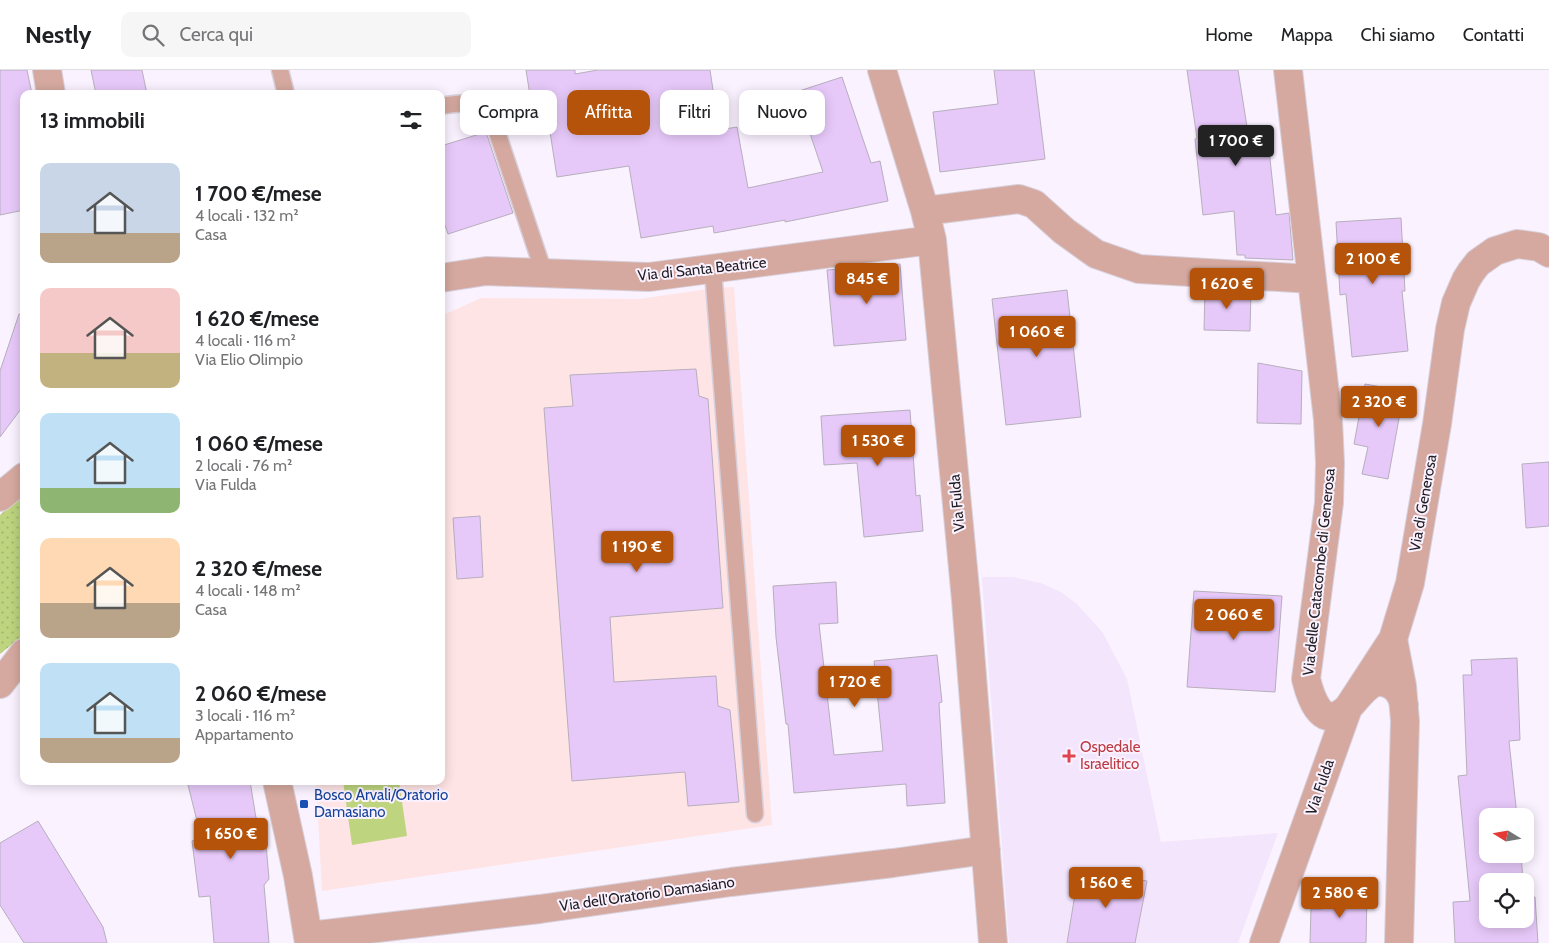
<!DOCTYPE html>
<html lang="it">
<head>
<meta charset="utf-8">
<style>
	body { margin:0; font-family:Cabin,sans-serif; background:#f6f6f6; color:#202124; height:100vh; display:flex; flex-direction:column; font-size:19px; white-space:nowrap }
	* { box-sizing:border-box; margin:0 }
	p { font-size:16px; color:#757577 }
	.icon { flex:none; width:28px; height:28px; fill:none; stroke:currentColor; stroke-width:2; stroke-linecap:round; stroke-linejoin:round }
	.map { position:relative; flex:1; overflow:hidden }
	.details { position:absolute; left:20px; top:20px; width:425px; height:695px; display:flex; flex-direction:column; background:#fff; border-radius:10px; box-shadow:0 2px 12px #0003 }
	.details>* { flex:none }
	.top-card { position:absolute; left:460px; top:20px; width:475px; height:45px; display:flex; gap:10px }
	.needle { width:32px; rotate:281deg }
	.controls { position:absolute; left:1479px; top:738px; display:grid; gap:10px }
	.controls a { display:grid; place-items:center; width:55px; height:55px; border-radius:10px; background:#fff; box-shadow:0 2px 12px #0003; font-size:25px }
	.price { position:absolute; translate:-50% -42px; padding:0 11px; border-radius:5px; background:#b45309; color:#fff; font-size:16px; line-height:32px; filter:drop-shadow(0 1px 2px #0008) }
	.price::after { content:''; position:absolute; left:50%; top:30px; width:15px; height:11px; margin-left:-8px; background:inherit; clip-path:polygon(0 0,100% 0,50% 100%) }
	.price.active { background:#222; color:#fff }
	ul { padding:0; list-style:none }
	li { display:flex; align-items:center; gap:15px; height:125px; padding:0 20px }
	li span { display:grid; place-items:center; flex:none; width:140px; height:100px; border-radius:10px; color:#555 }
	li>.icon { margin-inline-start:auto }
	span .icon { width:60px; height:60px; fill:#fffc; stroke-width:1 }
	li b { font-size:21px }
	h2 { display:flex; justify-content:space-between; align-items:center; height:60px; padding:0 20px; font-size:21px }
	.pill { padding:0 18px; border-radius:10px; background:#fff; box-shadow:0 2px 12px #0003; font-size:18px; line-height:45px }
	.pill.active { background:#b45309; color:#fff }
	header { display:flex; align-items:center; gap:30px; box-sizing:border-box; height:70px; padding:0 25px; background:#fff; border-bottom:1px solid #e0e0e0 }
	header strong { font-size:24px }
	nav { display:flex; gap:28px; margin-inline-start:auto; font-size:18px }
	.search { width:350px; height:45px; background:#f6f6f6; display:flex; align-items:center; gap:12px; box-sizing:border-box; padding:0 18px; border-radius:10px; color:#757577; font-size:19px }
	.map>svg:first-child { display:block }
</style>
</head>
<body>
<header>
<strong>Nestly</strong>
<div class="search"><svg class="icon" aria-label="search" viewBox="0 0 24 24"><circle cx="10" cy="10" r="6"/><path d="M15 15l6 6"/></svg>Cerca qui</div>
<nav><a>Home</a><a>Mappa</a><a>Chi siamo</a><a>Contatti</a></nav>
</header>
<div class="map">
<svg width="1549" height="873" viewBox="0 0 1549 873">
	<defs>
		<pattern id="green-dots" width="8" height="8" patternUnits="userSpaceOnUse" patternTransform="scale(1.25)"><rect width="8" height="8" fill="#bed47e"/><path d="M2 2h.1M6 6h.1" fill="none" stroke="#a3b66d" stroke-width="1.8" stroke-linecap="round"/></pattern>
	</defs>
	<rect width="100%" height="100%" fill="#faf2ff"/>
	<path fill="#f3e5fc" d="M982 507H1013L1041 513 1061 522 1077 534 1103 563 1127 609 1161 772 1278 763 1238 873H1009Z"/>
	<path fill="#ffe4e5" d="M734 217 772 755 322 821 316 711H441V246L481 228 639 229 715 218Z"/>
	<path fill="url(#green-dots)" d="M24 423V565L0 584V445Z"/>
	<path fill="#bed47e" d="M343 711H399L407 766 352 775Z"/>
	<path fill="#e7c9f9" stroke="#b7aebd" d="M0 0H27L32 24H24V140L0 145Z
		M91 0H142L147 24H96Z
		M526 0H575V4L598 0H710L719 60 737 57 748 118 823 102 796 22 842 7 871 93 880 91 888 131 785 152V150L714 163 713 156 641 168 629 96 557 107 548 49 534 51Z
		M994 0H1034L1045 89 940 102 933 42 998 34Z
		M1187 0H1238L1248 63 1267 61 1276 145 1289 143 1293 190 1245 188V185H1237L1234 141 1203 145 1195 69 1197 68Z
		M486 62 513 143 448 164 441 144V76Z
		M1401 148 1405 221H1402L1408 281 1352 287 1346 224 1340 225 1336 152Z
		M900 194 906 270 834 276 827 200Z
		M1205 218 1251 221 1250 261 1204 260Z
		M1067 220 1081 347 1006 355 992 229Z
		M19 244H24V335L0 367V301Z
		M1258 293 1302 301 1301 354 1257 353Z
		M696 299 699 326 708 329 723 538 610 547 614 612 716 606 718 636 730 640 739 732 688 736 685 702 572 711 544 338 573 336 570 305Z
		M1365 314 1404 321 1388 409 1362 404 1368 377 1354 374Z
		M910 340 916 426 920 425 923 461 864 467 857 393 824 395 821 346Z
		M1549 392V456L1526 458 1522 394Z
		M480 446 483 507 457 509 453 448Z
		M836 512 838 553 819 554 834 685 883 681 874 591 937 585 942 632 939 633 945 733 907 736 906 714 794 723 788 654H786L776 567 773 516Z
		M1194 521 1282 526 1275 622 1187 617Z
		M1517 588 1520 670 1509 671 1517 746H1488V784H1521L1523 811H1488V849H1525V827H1535L1538 873H1455L1453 832 1470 831 1458 706 1467 705 1463 605H1472L1471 590Z
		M187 711H250L256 748 264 751 269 809 264 815 269 873H214L210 826 199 827 192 771 201 767Z
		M38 751 103 857 107 873H24L0 835V773Z
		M1079 800 1147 811 1135 873H1067Z
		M1323 823 1367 824 1366 873H1310L1311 839H1323Z"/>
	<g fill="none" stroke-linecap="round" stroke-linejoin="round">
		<defs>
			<path id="lane" d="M280 0 286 24
				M441 36C464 32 476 30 493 50L544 203
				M713 200 755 744"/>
			<path id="street" d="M47 0 51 24
				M882 0 925 141 932 170 966 530 993 873
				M1288 0 1328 350 1330 393 1329 433 1306 609C1310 625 1320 659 1343 642 1354 634 1361 619 1374 613 1379 611 1384 612 1389 614 1398 618 1402 625 1404 635
				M925 141 1019 129 1034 134 1064 161 1096 184 1139 199 1312 209
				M441 208 486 201 649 207 932 170
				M0 427 24 407
				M0 614 24 583
				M277 711 298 806 309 873
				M309 866 540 839 731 812 893 793 986 780
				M1264 873 1348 638 1393 569
				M1399 873 1405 651 1402 616 1393 569 1410 513 1437 354 1450 259 1456 233 1466 210 1471 202 1478 193 1495 181 1517 174 1539 177 1549 183"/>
		</defs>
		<use href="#lane" stroke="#d7d0dc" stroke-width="19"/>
		<use href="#street" stroke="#d7d0dc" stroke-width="30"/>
		<use href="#lane" stroke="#d5a99f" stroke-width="16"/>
		<use href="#street" stroke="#d5a99f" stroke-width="28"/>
	</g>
	<path fill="#e0444e" stroke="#faf2ff" stroke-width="2" d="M1066.5 678.5h5v5h5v5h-5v5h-5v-5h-5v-5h5z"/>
	<rect fill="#1a4fb4" stroke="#faf2ff" stroke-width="2" x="299" y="729" width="10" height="10" rx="2.5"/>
	<g text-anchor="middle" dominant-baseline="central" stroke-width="4" stroke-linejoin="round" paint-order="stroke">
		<g font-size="15" fill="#201d22" stroke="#faf2ff">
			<text transform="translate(702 199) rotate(-6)">Via di Santa Beatrice</text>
			<text transform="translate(957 433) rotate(-95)">Via Fulda</text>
			<text transform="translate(1423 433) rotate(-80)">Via di Generosa</text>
			<text transform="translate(1319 502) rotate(-84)">Via delle Catacombe di Generosa</text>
			<text transform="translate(1320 717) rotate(-71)">Via Fulda</text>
			<text transform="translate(647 824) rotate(-8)">Via dell'Oratorio Damasiano</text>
		</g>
		<g font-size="15" fill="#be3a42" stroke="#faf2ff" text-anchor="start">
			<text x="1080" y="677">Ospedale<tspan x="1080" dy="17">Israelitico</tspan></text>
		</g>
		<g font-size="15" fill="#164399" stroke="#faf2ff" text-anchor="start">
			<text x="314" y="725">Bosco Arvali/Oratorio<tspan x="314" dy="17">Damasiano</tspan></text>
		</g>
	</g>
</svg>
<div class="controls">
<a><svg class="needle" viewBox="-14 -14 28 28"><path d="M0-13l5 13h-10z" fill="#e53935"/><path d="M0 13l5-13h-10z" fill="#757577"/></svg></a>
<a><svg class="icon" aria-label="locate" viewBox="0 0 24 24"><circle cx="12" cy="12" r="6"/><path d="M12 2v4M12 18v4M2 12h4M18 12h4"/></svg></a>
</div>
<b class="price active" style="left:1236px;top:97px">1 700 €</b>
<b class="price" style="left:1373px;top:215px">2 100 €</b>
<b class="price" style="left:867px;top:235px">845 €</b>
<b class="price" style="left:1227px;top:240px">1 620 €</b>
<b class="price" style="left:1037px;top:288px">1 060 €</b>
<b class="price" style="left:1379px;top:358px">2 320 €</b>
<b class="price" style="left:878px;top:397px">1 530 €</b>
<b class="price" style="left:637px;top:503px">1 190 €</b>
<b class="price" style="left:1234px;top:571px">2 060 €</b>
<b class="price" style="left:855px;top:638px">1 720 €</b>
<b class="price" style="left:231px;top:790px">1 650 €</b>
<b class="price" style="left:1106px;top:839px">1 560 €</b>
<b class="price" style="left:1340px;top:849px">2 580 €</b>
<div class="top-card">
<a class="pill">Compra</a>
<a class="pill active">Affitta</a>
<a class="pill">Filtri</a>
<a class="pill">Nuovo</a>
</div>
<section class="details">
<h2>13 immobili<svg class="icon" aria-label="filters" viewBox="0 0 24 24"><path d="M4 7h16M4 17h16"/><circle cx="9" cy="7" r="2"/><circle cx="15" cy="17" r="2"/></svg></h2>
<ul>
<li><span style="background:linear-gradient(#c9d6e8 70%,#b9a48a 0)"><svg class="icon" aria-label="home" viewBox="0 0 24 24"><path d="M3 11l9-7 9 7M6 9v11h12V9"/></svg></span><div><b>1 700 €/mese</b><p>4 locali · 132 m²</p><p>Casa</p></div></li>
<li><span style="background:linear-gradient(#f6c9c9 65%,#c2b280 0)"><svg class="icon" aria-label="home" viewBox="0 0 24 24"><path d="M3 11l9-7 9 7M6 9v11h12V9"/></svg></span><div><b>1 620 €/mese</b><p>4 locali · 116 m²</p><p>Via Elio Olimpio</p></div></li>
<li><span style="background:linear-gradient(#bfe0f5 75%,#8fb573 0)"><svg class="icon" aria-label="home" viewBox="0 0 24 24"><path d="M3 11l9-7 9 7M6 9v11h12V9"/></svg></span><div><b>1 060 €/mese</b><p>2 locali · 76 m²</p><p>Via Fulda</p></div></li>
<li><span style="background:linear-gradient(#ffd9b3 65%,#b9a48a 0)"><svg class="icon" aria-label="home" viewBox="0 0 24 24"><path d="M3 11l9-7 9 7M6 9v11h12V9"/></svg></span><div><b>2 320 €/mese</b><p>4 locali · 148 m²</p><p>Casa</p></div></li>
<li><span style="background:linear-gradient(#bfe0f5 75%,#b9a48a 0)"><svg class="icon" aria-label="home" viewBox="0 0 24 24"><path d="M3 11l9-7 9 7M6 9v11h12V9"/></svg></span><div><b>2 060 €/mese</b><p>3 locali · 116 m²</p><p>Appartamento</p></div></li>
</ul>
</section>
</div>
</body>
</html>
